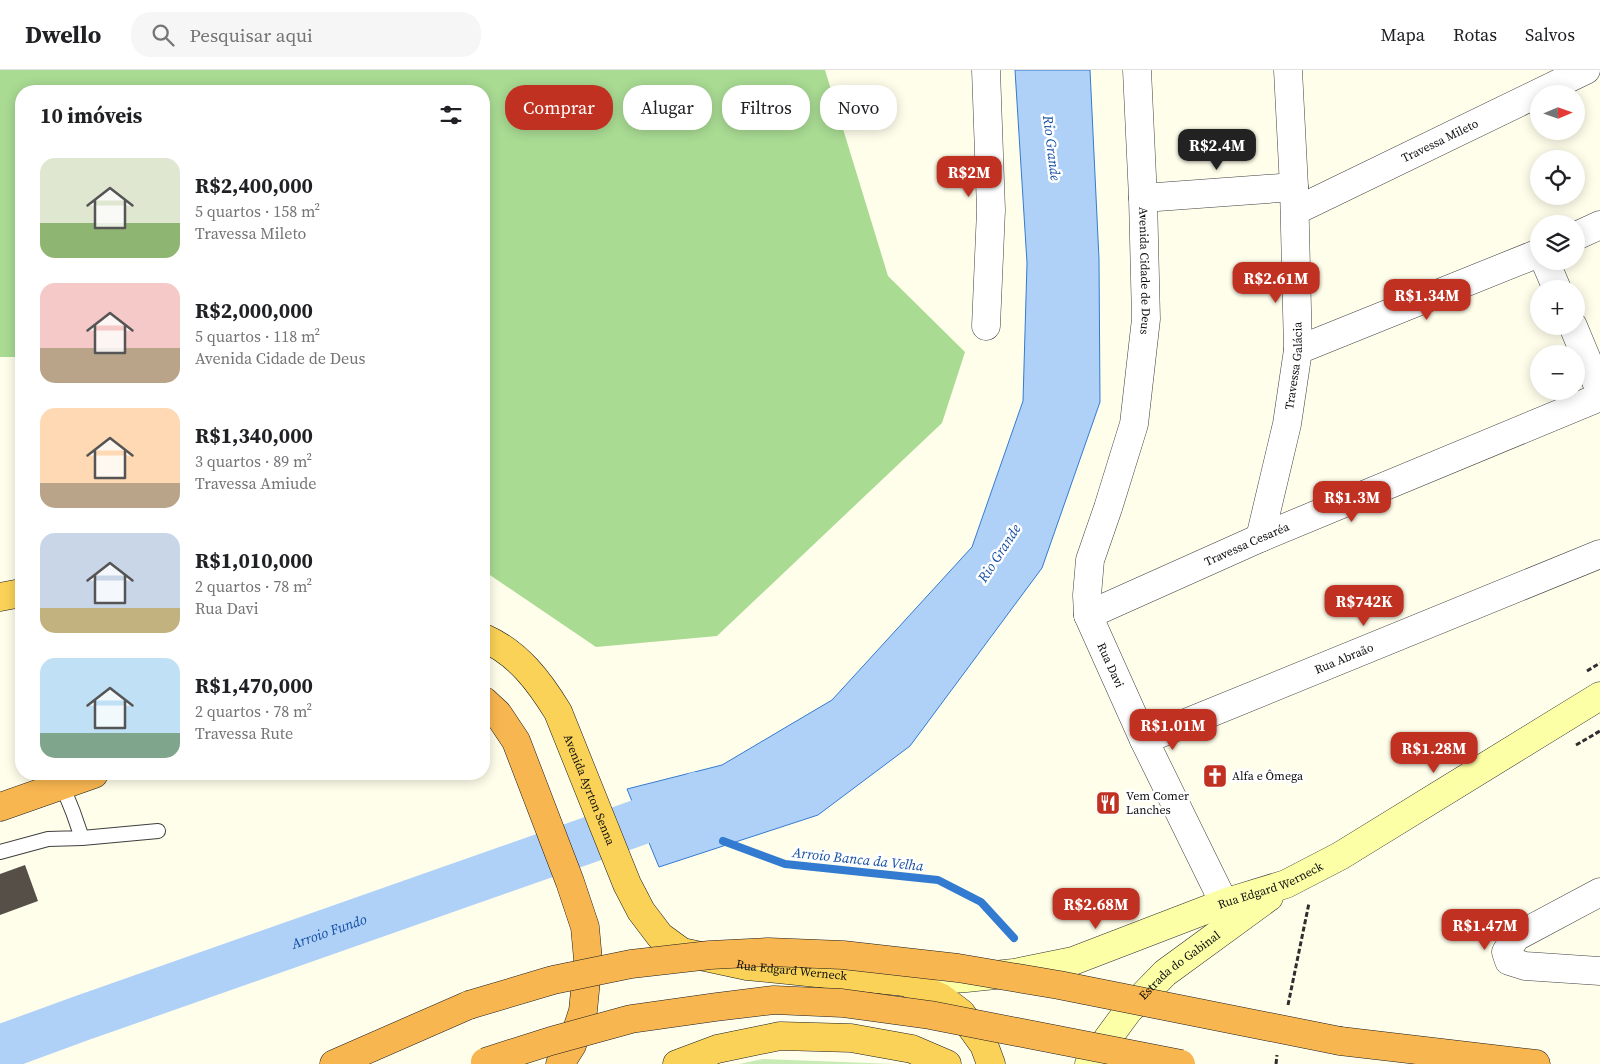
<!DOCTYPE html>
<html lang="pt">
<head>
<meta charset="utf-8">
<style>
	body { margin:0; font-family:"Source Serif 4",serif; background:#f6f6f6; color:#202124; height:100vh; display:flex; flex-direction:column; font-size:19px; white-space:nowrap }
	* { box-sizing:border-box; margin:0 }
	p { font-size:16px; color:#757577 }
	.icon { flex:none; width:28px; height:28px; fill:none; stroke:currentColor; stroke-width:2; stroke-linecap:round; stroke-linejoin:round }
	.map { position:relative; flex:1; overflow:hidden }
	.panel { position:absolute; left:15px; top:15px; width:475px; height:695px; display:flex; flex-direction:column; background:#fff; border-radius:20px; box-shadow:0 2px 12px #0003 }
	.panel>* { flex:none }
	.hud { position:absolute; left:505px; top:15px; width:475px; height:45px; display:flex; gap:10px }
	.needle { width:32px; rotate:88deg }
	.tools { position:absolute; left:1530px; top:15px; display:grid; gap:10px }
	.tools a { display:grid; place-items:center; width:55px; height:55px; border-radius:50%; background:#fff; box-shadow:0 2px 12px #0003; font-size:25px }
	.price { position:absolute; translate:-50% -42px; padding:0 11px; border-radius:10px; background:#c03121; color:#fff; font-size:16px; line-height:32px; filter:drop-shadow(0 1px 2px #0008) }
	.price::after { content:''; position:absolute; left:50%; top:30px; width:15px; height:11px; margin-left:-8px; background:inherit; clip-path:polygon(0 0,100% 0,50% 100%) }
	.price.selected { background:#222; color:#fff }
	ul { padding:0; list-style:none }
	li { display:flex; align-items:center; gap:15px; height:125px; padding:0 25px }
	li span { display:grid; place-items:center; flex:none; width:140px; height:100px; border-radius:15px; color:#555 }
	li>.icon { margin-inline-start:auto }
	span .icon { width:60px; height:60px; fill:#fffc; stroke-width:1 }
	li b { font-size:21px }
	h2 { display:flex; justify-content:space-between; align-items:center; height:60px; padding:0 25px; font-size:21px }
	.tag { padding:0 18px; border-radius:20px; background:#fff; box-shadow:0 2px 12px #0003; font-size:18px; line-height:45px }
	.tag.selected { background:#c03121; color:#fff }
	header { display:flex; align-items:center; gap:30px; box-sizing:border-box; height:70px; padding:0 25px; background:#fff; border-bottom:1px solid #e0e0e0 }
	header strong { font-size:24px }
	nav { display:flex; gap:28px; margin-inline-start:auto; font-size:18px }
	.search { width:350px; height:45px; background:#f6f6f6; display:flex; align-items:center; gap:12px; box-sizing:border-box; padding:0 18px; border-radius:20px; color:#757577; font-size:19px }
	.map>svg:first-child { display:block }
</style>
</head>
<body>
<header>
<strong>Dwello</strong>
<div class="search"><svg class="icon" aria-label="search" viewBox="0 0 24 24"><circle cx="10" cy="10" r="6"/><path d="M15 15l6 6"/></svg>Pesquisar aqui</div>
<nav><a>Mapa</a><a>Rotas</a><a>Salvos</a></nav>
</header>
<div class="map">
<svg width="1600" height="994" viewBox="0 0 1600 994">
	<rect width="100%" height="100%" fill="#fffeeb"/>
	<path fill="#c8eab4" d="M763 989 895 994H739Z"/>
	<path fill="#a9db93" d="M0 0H825L888 206 965 282 942 353 717 566 596 577 484 501V21H21V287H0Z"/>
	<path fill="#afd1f8" stroke="#337bd1" d="M1015 0H1090L1099 189 1100 332 1042 498 910 676 818 745 659 797 627 719 722 695 832 630 972 477 1023 331 1027 193Z"/>
	<g fill="none" stroke-linecap="round" stroke-linejoin="round">
		<path stroke="#337bd1" stroke-width="8" d="M723 771 785 794 938 810 981 832 1014 868"/>
		<path stroke="#afd1f8" stroke-width="46" id="s1" d="M0 978 82 948 657 746 697 725"/>
	</g>
	<path fill="#554f48" d="M25 795 38 831 0 845V804Z"/>
	<g fill="none" stroke-linecap="round" stroke-linejoin="round">
		<defs>
			<path id="service" d="M62 715 73 742 82 768 158 761
				M0 782 48 769 82 768"/>
			<g id="minor">
				<path d="M1143 128 1294 117"/>
				<path id="s2" d="M1295 141 1586 0"/>
				<path d="M1576 166 1600 155"/>
				<path d="M1545 191 1557 219"/>
				<path d="M986 256 991 140 986 0"/>
				<path d="M1573 256 1600 321"/>
				<path d="M1298 280 1539 183"/>
				<path id="s3" d="M1260 468 1287 354 1298 280 1294 117 1288 0"/>
				<path id="s4" d="M1088 545 1260 468 1600 327"/>
				<path id="s5" d="M1144 670 1600 484"/>
				<path d="M1600 822 1516 867 1506 882 1509 891 1525 896 1600 901"/>
			</g>
			<g id="tertiary">
				<path id="s6" d="M1137 0 1143 128 1146 249 1134 354 1108 438 1090 490 1087 525 1088 545 1144 670 1224 833"/>
			</g>
			<g id="secondary">
				<path id="s7" d="M905 912 966 908 1014 903 1073 891 1224 833 1286 814 1340 786 1600 626"/>
				<path id="s8" d="M1089 994 1128 941 1165 903 1269 827"/>
			</g>
			<g id="trunk">
				<path d="M0 527 21 523"/>
				<path id="s9" d="M484 568C518 583 539 611 558 642L627 814 641 841 660 866 682 882 747 896 905 912 940 927 961 943 984 975 991 994"/>
				<path d="M677 994 717 979 780 966 851 968 912 979 947 994"/>
			</g>
			<path id="motorway" d="M484 631 498 644 516 671 570 812 585 857 588 890 583 941 572 975 560 994
				M0 737 94 704
				M1340 971 1536 994
				M334 994 469 935"/>
		</defs>
		<use href="#service" stroke="#3f3f3f" stroke-width="16"/>
		<use href="#minor" stroke="#3f3f3f" stroke-width="29"/>
		<use href="#tertiary" stroke="#3f3f3f" stroke-width="29"/>
		<use href="#secondary" stroke="#2e2e2e" stroke-width="29"/>
		<use href="#trunk" stroke="#1d1d1d" stroke-width="29"/>
		<use href="#motorway" stroke="#1d1d1d" stroke-width="29"/>
		<path stroke="#2e2e2e" stroke-width="3" stroke-dasharray="5 2.5" stroke-linecap="butt" d="M1587 601 1600 593
			M1576 675 1600 661
			M1288 935 1309 833
			M1276 994 1277 985"/>
		<use href="#service" stroke="#fff" stroke-width="14"/>
		<use href="#minor" stroke="#fff" stroke-width="28"/>
		<use href="#tertiary" stroke="#fff" stroke-width="28"/>
		<use href="#secondary" stroke="#fcffa6" stroke-width="28"/>
		<use href="#trunk" stroke="#fad257" stroke-width="28"/>
		<use href="#motorway" stroke="#f8b650" stroke-width="28"/>
		<defs>
			<path id="motorway-bridge" d="M469 935 553 910 631 894 710 885 768 882 843 885 958 898 1059 915 1340 971
				M485 992 551 971 631 949 716 937 774 930 842 933 930 945 1181 994"/>
		</defs>
		<use href="#motorway-bridge" stroke="#1d1d1d" stroke-width="29" stroke-linecap="butt"/>
		<use href="#motorway-bridge" stroke="#f8b650" stroke-width="28"/>
	</g>
	<defs>
		<symbol id="church-square" viewBox="-11 -11 22 22"><rect x="-9" y="-9" width="18" height="18" rx="4" fill="#c03121" stroke="#fff"/><path d="M-1.2-6h2.4v3.5h3.3v2.4h-3.3V6h-2.4V-.1h-3.3v-2.4h3.3Z" fill="#fff"/></symbol>
		<symbol id="restaurant-square" viewBox="-11 -11 22 22"><rect x="-9" y="-9" width="18" height="18" rx="4" fill="#c03121" stroke="#fff"/><path d="M-5-6h1v4h1v-4h1v4h1v-4h1v5L-1.5 .5V6h-2V.5L-5-1ZM5-6V6H3V1.5H1.5Q1.5-4 5-6Z" fill="#fff"/></symbol>
	</defs>
	<g fill-rule="evenodd">
		<use href="#church-square" x="1201" y="692" width="28" height="28"/>
		<use href="#restaurant-square" x="1094" y="719" width="28" height="28"/>
	</g>
	<g text-anchor="middle" dominant-baseline="central" stroke-width="5" stroke-linejoin="round" paint-order="stroke">
		<g font-size="12" fill="#0c0c0c" stroke="#fff">
			<text stroke="none"><textPath href="#s2" startOffset="161">Travessa Mileto</textPath></text>
			<text stroke="none"><textPath href="#s6" startOffset="201">Avenida Cidade de Deus</textPath></text>
			<text stroke="none"><textPath href="#s3" startOffset="176">Travessa Galácia</textPath></text>
			<text stroke="none"><textPath href="#s4" startOffset="174">Travessa Cesaréa</textPath></text>
			<text stroke="none"><textPath href="#s5" startOffset="216">Rua Abraão</textPath></text>
			<text stroke="none"><textPath href="#s6" startOffset="608">Rua Davi</textPath></text>
			<text stroke="none"><textPath href="#s9" startOffset="190">Avenida Ayrton Senna</textPath></text>
			<text stroke="none"><textPath href="#s7" startOffset="381">Rua Edgard Werneck</textPath></text>
			<text stroke="none"><textPath href="#s8" startOffset="135">Estrada do Gabinal</textPath></text>
			<text stroke="none"><textPath href="#s9" startOffset="492">Rua Edgard Werneck</textPath></text>
		</g>
		<g font-size="12" fill="#0c0c0c" stroke="#fff" text-anchor="start">
			<text x="1232" y="706">Alfa e Ômega</text>
			<text x="1126" y="726">Vem Comer<tspan x="1126" dy="14">Lanches</tspan></text>
		</g>
		<g font-size="14" font-style="italic" fill="#124da1" stroke="#fff">
			<text transform="translate(1052 78) rotate(83)">Rio Grande</text>
			<text transform="translate(999 483) rotate(-57)">Rio Grande</text>
			<text transform="translate(858 789) rotate(6)">Arroio Banca da Velha</text>
			<text stroke="none"><textPath href="#s1" startOffset="349">Arroio Fundo</textPath></text>
		</g>
	</g>
</svg>
<div class="tools">
<a><svg class="needle" viewBox="-14 -14 28 28"><path d="M0-13l5 13h-10z" fill="#e53935"/><path d="M0 13l5-13h-10z" fill="#757577"/></svg></a>
<a><svg class="icon" aria-label="locate" viewBox="0 0 24 24"><circle cx="12" cy="12" r="6"/><path d="M12 2v4M12 18v4M2 12h4M18 12h4"/></svg></a>
<a><svg class="icon" aria-label="layers" viewBox="0 0 24 24"><path d="M12 4l9 5-9 5-9-5zM3 14l9 5 9-5"/></svg></a>
<a>+</a>
<a>−</a>
</div>
<b class="price selected" style="left:1217px;top:101px">R$2.4M</b>
<b class="price" style="left:969px;top:128px">R$2M</b>
<b class="price" style="left:1276px;top:234px">R$2.61M</b>
<b class="price" style="left:1427px;top:251px">R$1.34M</b>
<b class="price" style="left:1352px;top:453px">R$1.3M</b>
<b class="price" style="left:1364px;top:557px">R$742K</b>
<b class="price" style="left:1173px;top:681px">R$1.01M</b>
<b class="price" style="left:1434px;top:704px">R$1.28M</b>
<b class="price" style="left:1096px;top:860px">R$2.68M</b>
<b class="price" style="left:1485px;top:881px">R$1.47M</b>
<div class="hud">
<a class="tag selected">Comprar</a>
<a class="tag">Alugar</a>
<a class="tag">Filtros</a>
<a class="tag">Novo</a>
</div>
<section class="panel">
<h2>10 imóveis<svg class="icon" aria-label="filters" viewBox="0 0 24 24"><path d="M4 7h16M4 17h16"/><circle cx="9" cy="7" r="2"/><circle cx="15" cy="17" r="2"/></svg></h2>
<ul>
<li><span style="background:linear-gradient(#dfe7d0 65%,#8fb573 0)"><svg class="icon" aria-label="home" viewBox="0 0 24 24"><path d="M3 11l9-7 9 7M6 9v11h12V9"/></svg></span><div><b>R$2,400,000</b><p>5 quartos · 158 m²</p><p>Travessa Mileto</p></div></li>
<li><span style="background:linear-gradient(#f6c9c9 65%,#b9a48a 0)"><svg class="icon" aria-label="home" viewBox="0 0 24 24"><path d="M3 11l9-7 9 7M6 9v11h12V9"/></svg></span><div><b>R$2,000,000</b><p>5 quartos · 118 m²</p><p>Avenida Cidade de Deus</p></div></li>
<li><span style="background:linear-gradient(#ffd9b3 75%,#b9a48a 0)"><svg class="icon" aria-label="home" viewBox="0 0 24 24"><path d="M3 11l9-7 9 7M6 9v11h12V9"/></svg></span><div><b>R$1,340,000</b><p>3 quartos · 89 m²</p><p>Travessa Amiude</p></div></li>
<li><span style="background:linear-gradient(#c9d6e8 75%,#c2b280 0)"><svg class="icon" aria-label="home" viewBox="0 0 24 24"><path d="M3 11l9-7 9 7M6 9v11h12V9"/></svg></span><div><b>R$1,010,000</b><p>2 quartos · 78 m²</p><p>Rua Davi</p></div></li>
<li><span style="background:linear-gradient(#bfe0f5 75%,#7fa58c 0)"><svg class="icon" aria-label="home" viewBox="0 0 24 24"><path d="M3 11l9-7 9 7M6 9v11h12V9"/></svg></span><div><b>R$1,470,000</b><p>2 quartos · 78 m²</p><p>Travessa Rute</p></div></li>
</ul>
</section>
</div>
</body>
</html>
